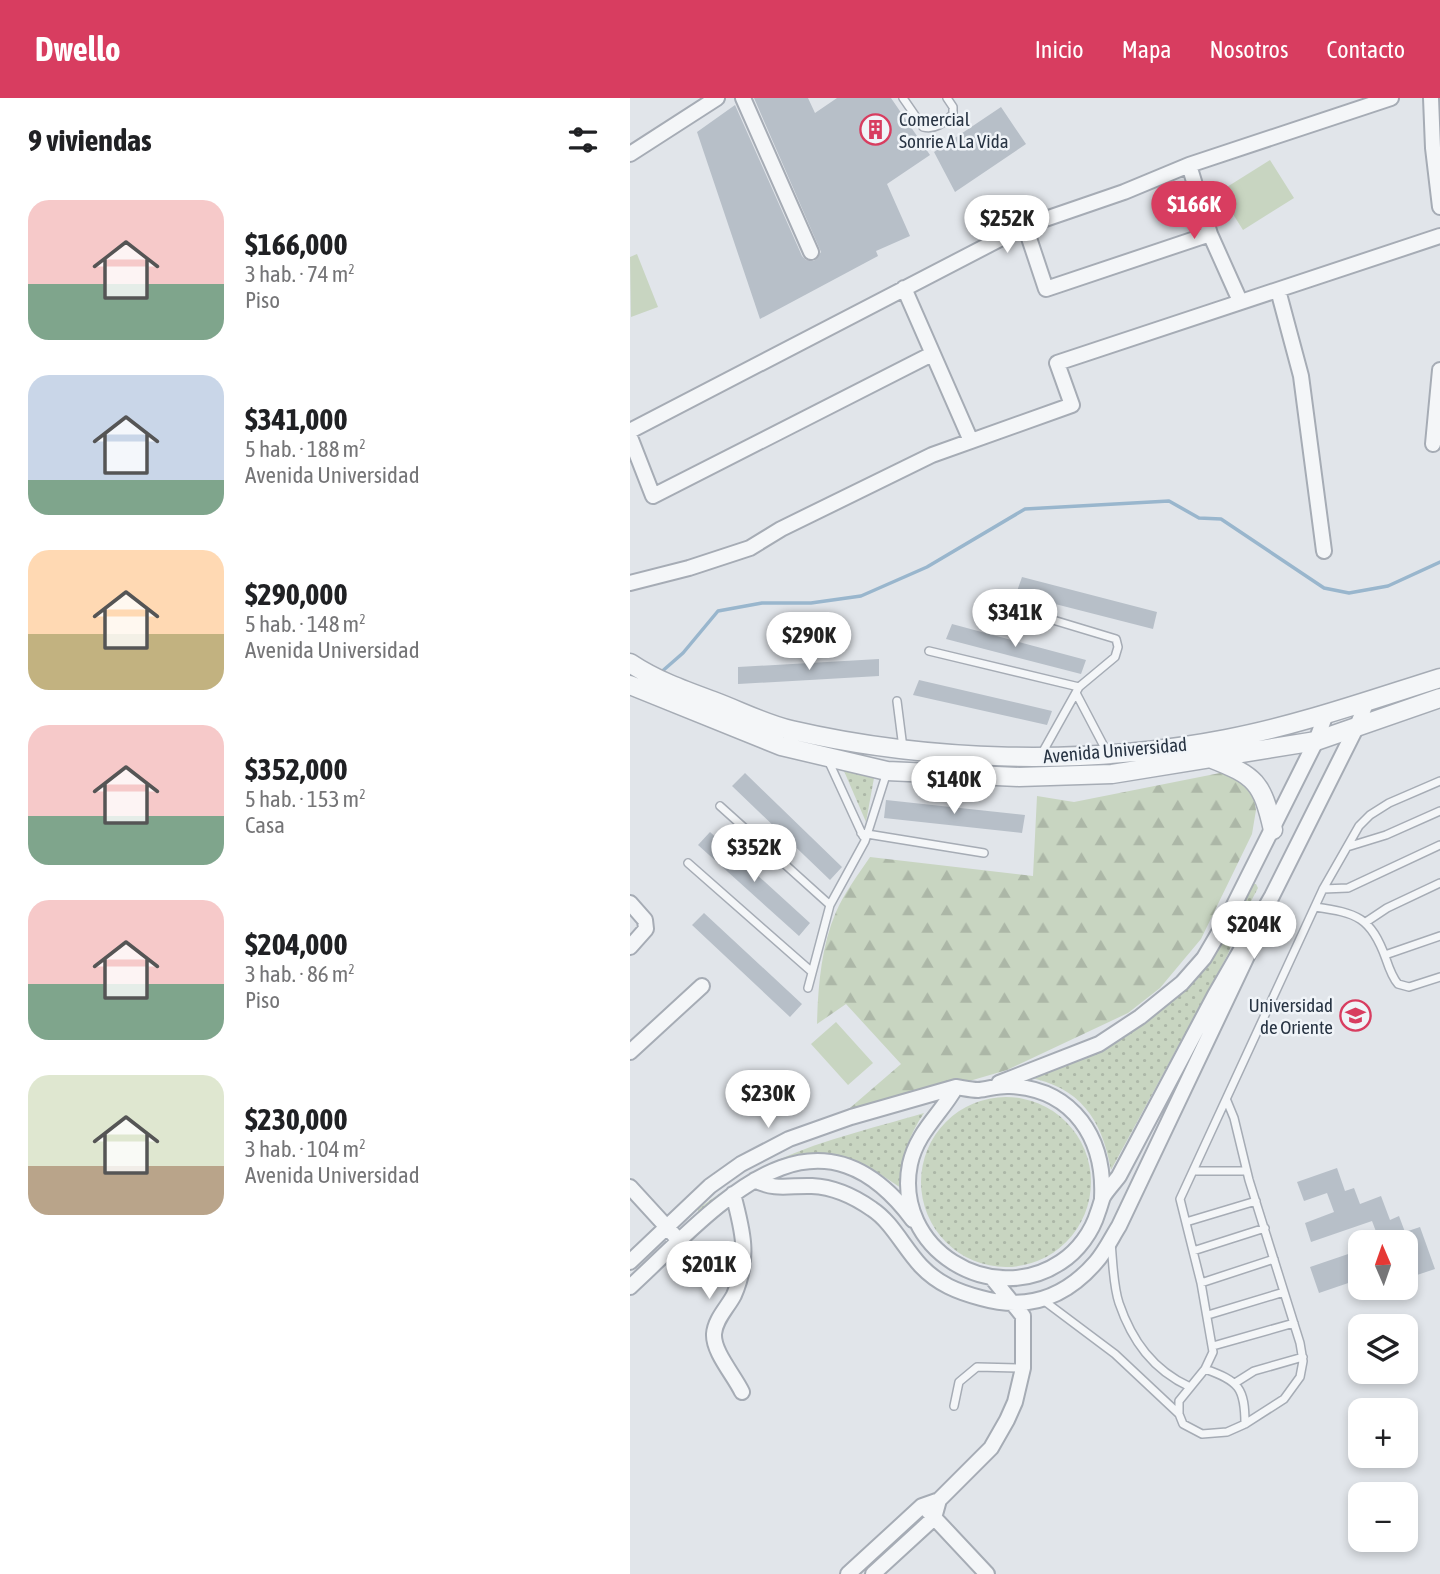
<!DOCTYPE html>
<html lang="es">
<head>
<meta charset="utf-8">
<style>
	body { margin:0; font-family:"Asap Condensed",sans-serif; background:#f2f2f2; color:#202124; height:100vh; display:flex; flex-direction:column; font-size:26px; white-space:nowrap }
	* { box-sizing:border-box; margin:0 }
	p { font-size:23px; color:#757577 }
	.icon { flex:none; width:38px; height:38px; fill:none; stroke:currentColor; stroke-width:2; stroke-linecap:round; stroke-linejoin:round }
	.map { position:relative; flex:1; overflow:hidden }
	.sheet { display:flex; flex-direction:column; background:#fff; width:630px }
	.sheet>* { flex:none }
	.needle { width:46px; rotate:358deg }
	.fabs { position:absolute; left:718px; top:1132px; display:grid; gap:14px }
	.fabs a { display:grid; place-items:center; width:70px; height:70px; border-radius:14px; background:#fff; box-shadow:0 4px 10px #0003; font-size:35px }
	.price { position:absolute; translate:-50% -60px; padding:0 16px; border-radius:24px; background:#fff; color:#222; font-size:23px; line-height:46px; filter:drop-shadow(0 2px 4px #0008) }
	.price::after { content:''; position:absolute; left:50%; top:42px; width:21px; height:16px; margin-left:-10px; background:inherit; clip-path:polygon(0 0,100% 0,50% 100%) }
	.price.active { background:#d83d60; color:#fff }
	ul { padding:0; list-style:none }
	li { display:flex; align-items:center; gap:21px; height:175px; padding:0 28px }
	li span { display:grid; place-items:center; flex:none; width:196px; height:140px; border-radius:21px; color:#555 }
	li>.icon { margin-inline-start:auto }
	span .icon { width:84px; height:84px; fill:#fffc; stroke-width:1 }
	li b { font-size:30px }
	h2 { display:flex; justify-content:space-between; align-items:center; height:84px; padding:0 28px; font-size:30px }
	header { display:flex; align-items:center; gap:42px; box-sizing:border-box; height:98px; padding:0 35px; background:#d83d60; color:#fff }
	header strong { font-size:33px }
	nav { display:flex; gap:38px; margin-inline-start:auto; font-size:24px }
	main { display:flex; flex:1; min-height:0 }
	.map>svg:first-child { display:block }
</style>
</head>
<body>
<header>
<strong>Dwello</strong>
<nav><a>Inicio</a><a>Mapa</a><a>Nosotros</a><a>Contacto</a></nav>
</header>
<main>
<section class="sheet">
<h2>9 viviendas<svg class="icon" aria-label="filters" viewBox="0 0 24 24"><path d="M4 7h16M4 17h16"/><circle cx="9" cy="7" r="2"/><circle cx="15" cy="17" r="2"/></svg></h2>
<ul>
<li><span style="background:linear-gradient(#f6c9c9 60%,#7fa58c 0)"><svg class="icon" aria-label="home" viewBox="0 0 24 24"><path d="M3 11l9-7 9 7M6 9v11h12V9"/></svg></span><div><b>$166,000</b><p>3 hab. · 74 m²</p><p>Piso</p></div></li>
<li><span style="background:linear-gradient(#c9d6e8 75%,#7fa58c 0)"><svg class="icon" aria-label="home" viewBox="0 0 24 24"><path d="M3 11l9-7 9 7M6 9v11h12V9"/></svg></span><div><b>$341,000</b><p>5 hab. · 188 m²</p><p>Avenida Universidad</p></div></li>
<li><span style="background:linear-gradient(#ffd9b3 60%,#c2b280 0)"><svg class="icon" aria-label="home" viewBox="0 0 24 24"><path d="M3 11l9-7 9 7M6 9v11h12V9"/></svg></span><div><b>$290,000</b><p>5 hab. · 148 m²</p><p>Avenida Universidad</p></div></li>
<li><span style="background:linear-gradient(#f6c9c9 65%,#7fa58c 0)"><svg class="icon" aria-label="home" viewBox="0 0 24 24"><path d="M3 11l9-7 9 7M6 9v11h12V9"/></svg></span><div><b>$352,000</b><p>5 hab. · 153 m²</p><p>Casa</p></div></li>
<li><span style="background:linear-gradient(#f6c9c9 60%,#7fa58c 0)"><svg class="icon" aria-label="home" viewBox="0 0 24 24"><path d="M3 11l9-7 9 7M6 9v11h12V9"/></svg></span><div><b>$204,000</b><p>3 hab. · 86 m²</p><p>Piso</p></div></li>
<li><span style="background:linear-gradient(#dfe7d0 65%,#b9a48a 0)"><svg class="icon" aria-label="home" viewBox="0 0 24 24"><path d="M3 11l9-7 9 7M6 9v11h12V9"/></svg></span><div><b>$230,000</b><p>3 hab. · 104 m²</p><p>Avenida Universidad</p></div></li>
</ul>
</section>
<div class="map">
<svg width="810" height="1476" viewBox="0 0 810 1476">
	<defs>
		<pattern id="grass-dots" width="8" height="8" patternUnits="userSpaceOnUse" patternTransform="scale(1.75)"><rect width="8" height="8" fill="#c8d5c1"/><path d="M2 2h.1M6 6h.1" fill="none" stroke="#acb7a7" stroke-width="1.8" stroke-linecap="round"/></pattern>
		<pattern id="forest-firs" width="22" height="20" patternUnits="userSpaceOnUse" patternTransform="scale(1.75)"><rect width="22" height="20" fill="#c8d5c1"/><path d="M5 1l3.5 6h-7zM16 11l3.5 6h-7z" fill="#acb7a7"/></pattern>
	</defs>
	<rect width="100%" height="100%" fill="#e1e5ea"/>
	<path fill="url(#grass-dots)" d="M214 673 244 680 236 724Z
		M621 786H626L628 790 610 824 598 856 481 1072C472 1021 450 989 397 979L460 957 491 941 531 913 559 886Z
		M291 1084a85 85 0 1 1 170 0a85 85 0 1 1-170 0Z
		M294 1015C277 1040 271 1062 274 1092L247 1074 227 1067 174 1065 70 1117 68 1115V1111C90 1095 111 1080 136 1068 185 1043 241 1031 294 1015Z"/>
	<path fill="url(#forest-firs)" d="M595 674 622 690 626 712 622 736 571 841 530 890 498 915 377 972 206 1022 271 966 216 906 187 926C188 889 191 849 206 814 214 795 228 777 240 759L403 778 407 698 444 704Z"/>
	<path fill="#c8d5c1" d="M640 62 664 100 613 132 589 94Z
		M7 156 28 209 1 219 0 159Z
		M206 924 243 965 218 987 181 946Z"/>
	<g fill="none" stroke-linecap="round" stroke-linejoin="round">
		<path stroke="#99b6cd" stroke-width="3.5" d="M29 576 53 555 88 513 132 505H181L231 498 297 469 395 411 539 403 569 420 591 421 694 490 719 495 758 488 810 464"/>
	</g>
	<path fill="#b7bfc8" d="M124 0H178L185 15 207 0H261L300 57 257 86 280 138 246 153 248 158 130 221 67 34 105 7 172 158 176 162 184 163 191 154Z
		M371 9 396 46 325 94 304 54Z
		M392 479 527 514 523 531 386 496Z
		M322 526 456 562 451 576 316 541Z
		M249 561V578L108 586V569Z
		M289 582 422 613 417 627 283 597Z
		M115 675 212 769 200 782 102 688Z
		M256 702 395 717 392 735 254 720Z
		M80 734 180 825 169 838 68 747Z
		M74 815 172 906 160 919 62 827Z
		M707 1070 715 1093 724 1090 730 1106 751 1098 760 1122 769 1118 775 1134 790 1129 805 1171 775 1181V1144H750L742 1123 681 1144 675 1125 704 1114 697 1095 674 1103 667 1084Z
		M730 1152V1181L689 1195 680 1169Z"/>
	<g fill="none" stroke-linecap="round" stroke-linejoin="round">
		<defs>
			<path id="service" d="M273 0 293 29C305 32 314 25 323 16V9L317 0
				M380 509 486 541 488 549 485 559 449 589 411 657
				M299 553 449 589
				M446 595 478 656
				M267 603 273 650
				M198 662 233 738
				M90 708 200 807
				M231 735 354 755
				M717 749 756 737 810 713
				M58 765 182 874
				M693 791 718 790 810 747
				M685 809C727 815 741 819 756 861 759 870 762 879 768 886L779 889 810 879
				M736 824 757 810 810 785
				M755 857 810 838
				M178 890 200 807 235 743 257 674
				M597 1003 604 1020 619 1082 670 1245 673 1263 670 1279 654 1301 615 1326 597 1334 572 1336 553 1326 549 1316V1303L575 1271 583 1254 571 1185 550 1101 693 791 729 728 740 717 759 705 810 683
				M564 1073H616
				M556 1124 626 1103
				M481 1145C483 1164 483 1187 489 1205 502 1243 523 1272 560 1289
				M563 1153 635 1130
				M571 1185 644 1161
				M413 1202 485 1256 549 1316
				M578 1217 654 1194
				M583 1248 664 1225
				M575 1271C609 1283 615 1290 615 1326
				M605 1285 624 1273 673 1259
				M324 1308 329 1284 347 1269 393 1270"/>
			<path id="minor" d="M113 0 181 154
				M801 0 803 50 810 109
				M0 56 87 0
				M559 67 580 136 610 203
				M395 128 416 191 580 136
				M274 190 341 343
				M648 192 671 278 694 453
				M0 333 395 128 494 94 559 67 761 0
				M0 339 23 398 302 256
				M803 346 810 272
				M0 485 59 470 120 450 151 431 302 357 442 307 427 265 810 138
				M0 805 15 822 16 831 0 849
				M0 954 72 888
				M369 985 469 946 510 919 552 885 574 860 598 819 686 643 696 616
				M125 1082C145 1093 161 1087 182 1088 203 1089 225 1099 242 1111 262 1124 274 1150 291 1168 308 1186 328 1194 351 1200 397 1213 435 1200 466 1164 475 1154 482 1139 489 1128L628 835
				M0 1089 44 1137
				M103 1096C113 1133 120 1161 104 1197 98 1209 85 1221 84 1236 83 1254 104 1277 112 1294
				M472 1100C475 1041 444 991 380 988 369 987 359 991 348 992 341 992 333 990 326 989 311 1016 287 1034 280 1066 263 1150 361 1211 431 1164 448 1153 462 1134 468 1114 470 1109 471 1104 473 1099 477 1092 484 1085 489 1078L585 897 642 798 727 628 737 603
				M0 1164 80 1088 111 1066 159 1041 221 1019 326 989
				M0 1189C83 1113 183 988 283 1122
				M298 1413 357 1476
				M218 1476 292 1408 309 1402 361 1350 377 1322 385 1304 393 1270V1218L363 1181
				M243 1476 304 1420 309 1402"/>
			<path id="tertiary" d="M0 565C27 583 56 593 86 604 110 613 135 626 161 632 299 664 457 668 596 641 669 627 740 602 810 580
				M0 587 151 648 257 673 389 679 482 676 686 643 810 600
				M580 660C626 678 632 684 643 732"/>
		</defs>
		<use href="#service" stroke="#a6acb5" stroke-width="10"/>
		<use href="#minor" stroke="#a6acb5" stroke-width="18"/>
		<use href="#tertiary" stroke="#a6acb5" stroke-width="21"/>
		<use href="#service" stroke="#f4f6f8" stroke-width="7"/>
		<use href="#minor" stroke="#f4f6f8" stroke-width="14"/>
		<use href="#tertiary" stroke="#f4f6f8" stroke-width="18"/>
	</g>
	<defs>
		<symbol id="building-ring" viewBox="-11 -11 22 22"><circle r="9.5" fill="#f0f4f8" stroke="#d83d60" stroke-width="1.5"/><path d="M-4-6H4V6H1V3H-1V6H-4ZM-2.5-4.3h1.7v1.8h-1.7ZM.8-4.3h1.7v1.8H.8ZM-2.5-1h1.7V.8h-1.7ZM.8-1h1.7V.8H.8Z" fill="#d83d60"/></symbol>
		<symbol id="university-ring" viewBox="-11 -11 22 22"><circle r="9.5" fill="#f0f4f8" stroke="#d83d60" stroke-width="1.5"/><path d="M0-5L7-2L0 1L-7-2ZM-4 1L0 2.5L4 1V4Q0 6-4 4Z" fill="#d83d60"/></symbol>
	</defs>
	<g fill-rule="evenodd">
		<use href="#building-ring" x="228" y="14" width="35" height="35"/>
		<use href="#university-ring" x="708" y="900" width="35" height="35"/>
	</g>
	<g text-anchor="middle" dominant-baseline="central" stroke-width="5" stroke-linejoin="round" paint-order="stroke">
		<g font-size="19" fill="#283443" stroke="#f0f4f8" text-anchor="start">
			<text x="269" y="21">Comercial<tspan x="269" dy="22">Sonrie A La Vida</tspan></text>
			<text x="703" y="907" text-anchor="end">Universidad<tspan x="703" dy="22">de Oriente</tspan></text>
		</g>
		<g font-size="19" fill="#283443" stroke="#f0f4f8">
			<text transform="translate(485 652) rotate(-5)">Avenida Universidad</text>
		</g>
	</g>
</svg>
<div class="fabs">
<a><svg class="needle" viewBox="-14 -14 28 28"><path d="M0-13l5 13h-10z" fill="#e53935"/><path d="M0 13l5-13h-10z" fill="#757577"/></svg></a>
<a><svg class="icon" aria-label="layers" viewBox="0 0 24 24"><path d="M12 4l9 5-9 5-9-5zM3 14l9 5 9-5"/></svg></a>
<a>+</a>
<a>−</a>
</div>
<b class="price active" style="left:564px;top:143px">$166K</b>
<b class="price" style="left:377px;top:157px">$252K</b>
<b class="price" style="left:385px;top:551px">$341K</b>
<b class="price" style="left:179px;top:574px">$290K</b>
<b class="price" style="left:324px;top:718px">$140K</b>
<b class="price" style="left:124px;top:786px">$352K</b>
<b class="price" style="left:624px;top:863px">$204K</b>
<b class="price" style="left:138px;top:1032px">$230K</b>
<b class="price" style="left:79px;top:1203px">$201K</b>
</div>
</main>
</body>
</html>
